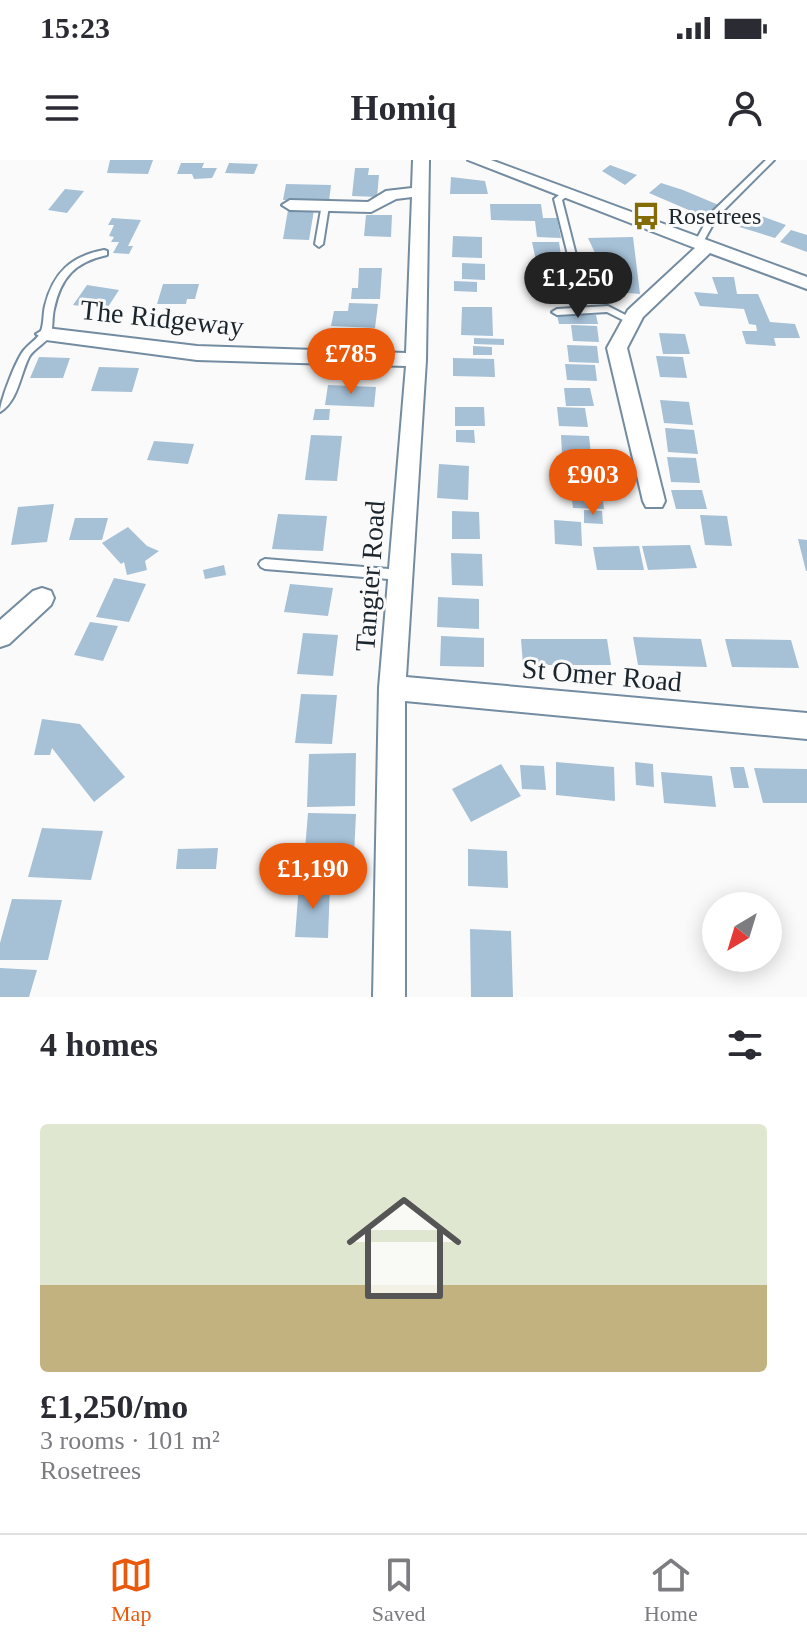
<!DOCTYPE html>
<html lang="en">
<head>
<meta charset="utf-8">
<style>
	body { margin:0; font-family:Georgia,serif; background:#f7f7f7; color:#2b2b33; height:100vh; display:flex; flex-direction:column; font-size:30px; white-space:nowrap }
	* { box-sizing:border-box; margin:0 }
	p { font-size:26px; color:#7c7c81 }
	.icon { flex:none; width:44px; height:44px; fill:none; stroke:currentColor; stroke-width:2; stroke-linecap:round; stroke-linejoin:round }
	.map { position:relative; height:837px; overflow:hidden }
	.drawer { display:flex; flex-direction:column; background:#fff; flex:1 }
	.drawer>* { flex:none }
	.needle { width:52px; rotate:218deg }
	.buttons { position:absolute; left:702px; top:732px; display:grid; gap:16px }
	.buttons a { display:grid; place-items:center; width:80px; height:80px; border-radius:50%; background:#fff; box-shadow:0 4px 20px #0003; font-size:40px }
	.price { position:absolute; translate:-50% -68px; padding:0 18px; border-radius:28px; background:#ea580c; color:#fff; font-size:26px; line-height:52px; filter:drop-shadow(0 2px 4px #0008) }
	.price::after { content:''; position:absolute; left:50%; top:48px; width:24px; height:18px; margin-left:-12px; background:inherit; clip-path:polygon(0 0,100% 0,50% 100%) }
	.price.selected { background:#222; color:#fff }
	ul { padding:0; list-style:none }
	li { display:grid; align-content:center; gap:16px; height:424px; padding:0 40px }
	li+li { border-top:2px solid #e1e1e2 }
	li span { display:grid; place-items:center; height:248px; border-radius:8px; color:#555 }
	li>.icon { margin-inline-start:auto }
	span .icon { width:144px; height:144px; fill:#fffc; stroke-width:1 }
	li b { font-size:34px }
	h2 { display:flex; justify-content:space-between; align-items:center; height:96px; padding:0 40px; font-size:34px }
	.status { display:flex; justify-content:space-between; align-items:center; height:56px; padding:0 40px; background:#fff; direction:ltr }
	.status svg { height:22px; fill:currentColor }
	header { display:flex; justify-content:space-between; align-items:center; height:104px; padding:0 40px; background:#fff; font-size:36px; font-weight:700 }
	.menu { display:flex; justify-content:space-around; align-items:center; height:112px; border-top:2px solid #e1e1e2; background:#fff; font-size:22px; color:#7c7c81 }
	.menu a { display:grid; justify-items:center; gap:4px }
	.menu .selected { color:#ea580c }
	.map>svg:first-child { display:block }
</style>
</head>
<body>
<div class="status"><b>15:23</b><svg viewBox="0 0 49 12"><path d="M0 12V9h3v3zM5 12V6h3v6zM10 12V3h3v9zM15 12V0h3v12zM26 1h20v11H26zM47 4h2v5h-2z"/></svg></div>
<header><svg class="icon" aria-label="menu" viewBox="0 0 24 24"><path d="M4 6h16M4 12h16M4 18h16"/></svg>Homiq<svg class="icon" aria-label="person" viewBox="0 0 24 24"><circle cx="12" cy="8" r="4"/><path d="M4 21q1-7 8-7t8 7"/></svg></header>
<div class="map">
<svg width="807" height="837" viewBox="0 0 807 837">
	<rect width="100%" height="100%" fill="#fafafa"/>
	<path fill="#a6c0d6" d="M110 0H153L148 14 107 13Z
		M181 3H204L202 8H217L212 18 194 19 192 14H177Z
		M229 3 258 4 254 14 225 13Z
		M610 5 637 15 625 25 602 11Z
		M355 8H369L368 15H379L377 37 352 36Z
		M451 17 485 21 488 34H450Z
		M661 23 683 30 721 46 707 58 649 33Z
		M286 24 331 25 329 41 283 40Z
		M65 29 84 31 67 53 48 50Z
		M490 44H541L543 58H557L561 78 537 77 535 61 491 60Z
		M288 50H314L309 80 283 79Z
		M750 52 786 65 775 78 720 61 727 53 743 60Z
		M366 55H392L391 77 364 76Z
		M112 58 141 60 128 86H133L129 94 113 93 119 82H111L114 77 109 76 114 65H108Z
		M791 70 807 75V92L780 82Z
		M453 76 482 77V98L452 97Z
		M633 77 640 134 615 132 613 95 595 93 588 78Z
		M532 82H559L562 102H573L575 111 538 110Z
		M462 103 485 104V120L462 119Z
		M359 108H382L380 139H351L352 128H358Z
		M712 117H734L737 134H758L770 162 795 164 800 178H774L776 186 746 184 742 171H757L756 165 749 164 744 149 700 146 694 132 718 134Z
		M454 121 477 122V132L454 131Z
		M163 124H199L195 139H187L186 144H157Z
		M87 125 119 130 106 150 73 145Z
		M349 143 378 144 375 168 331 166 334 151H348Z
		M462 147H492L493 176 461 175Z
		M557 155H596L598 164H559Z
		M571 165 597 166 599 182 573 181Z
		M659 173 685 174 690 194H663Z
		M474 178 504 179V185L474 184Z
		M567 185 597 186 599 203 569 202Z
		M473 186 492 187V195H473Z
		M656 196 683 197 687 218 660 217Z
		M39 197 70 198 63 218H30Z
		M453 198 494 199 495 217 453 216Z
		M565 204 595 205 597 221 567 220Z
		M99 207 139 208 132 232 91 231Z
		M328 225 376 227 374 247 325 245Z
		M564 228H590L594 246H566Z
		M660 240 689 242 693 265 664 263Z
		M455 247H484L485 266H455Z
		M557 247 585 248 588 267 559 266Z
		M315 249H330L329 260H313Z
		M665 268 694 270 698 294 668 292Z
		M456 270H474L475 283 456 282Z
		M311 275 342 276 337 321 305 320Z
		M561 275 589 276 591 294H562Z
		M154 281 194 284 188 304 147 300Z
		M567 296 598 297 600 319 568 318Z
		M667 297 696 298 700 323 671 322Z
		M439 304 469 306 468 340 437 338Z
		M570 326 601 327 604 349 573 348Z
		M671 330H702L707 349H676Z
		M54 344 47 382 11 385 18 347Z
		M584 350 602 351 603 364 584 363Z
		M452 351 479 352 480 379H452Z
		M278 354 327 356 323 391 272 389Z
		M700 355 727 356 732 386 705 385Z
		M75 358H108L102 380H69Z
		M554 360 581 362 582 386 555 384Z
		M128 367 147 386 159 391 145 401 147 410 127 415 124 402 121 404 102 383Z
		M798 379 807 380V411H806Z
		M690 385 697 408 648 410 642 386Z
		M639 386 644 410H597L593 387Z
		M451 393 482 394 483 426 452 425Z
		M224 405 226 415 205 419 203 410Z
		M114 418 146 424 129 462 96 457Z
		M290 424 333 428 328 456 284 452Z
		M438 437 479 439V469L437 467Z
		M90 462 118 466 103 501 74 495Z
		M303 473 338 475 333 516 297 514Z
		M441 476 484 478V507L440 506Z
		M633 477 701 479 707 507 638 505Z
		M521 479H607L611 505H523Z
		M725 479 791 480 799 508 732 507Z
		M301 534 337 535 332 584 295 583Z
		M42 559 80 564 125 617 94 642 52 588 50 595H34Z
		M356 593 355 646 307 647 309 594Z
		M556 602 614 607 615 641 556 635Z
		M635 602 653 604 654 627 636 625Z
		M501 604 521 636 471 662 452 629Z
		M520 605 544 606 546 630 522 629Z
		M730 607H744L749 628H734Z
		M754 608 807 609V643H763Z
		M661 612 712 616 716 647 664 643Z
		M308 653 356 654 353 715 303 714Z
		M42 668 103 671 91 720 28 717Z
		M218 688 216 709H176L178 689Z
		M468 689 507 691 508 728 468 726Z
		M299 724H330L328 778 295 777Z
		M12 739 62 740 48 800H0V783Z
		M470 769 511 771 513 837H471Z
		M0 808 37 810 29 837H0Z"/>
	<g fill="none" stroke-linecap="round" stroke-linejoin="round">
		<defs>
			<path id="lane" d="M766 0H774L717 57 701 86H695L694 84 710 54Z
				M563 32 570 34 562 40 577 99 573 102 569 99 554 39Z
				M322 44 329 46 323 84 319 87 315 84Z
				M104 90 107 91V95C75 102 61 117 54 149 52 157 53 168 51 174 47 183 34 188 29 197 20 215 18 241 0 252 0 241 17 197 25 189 30 183 39 178 41 171 44 164 43 154 45 146 53 113 71 96 104 90Z
				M608 146 637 161 635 163H629L607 152 557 155 552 152 557 149Z
				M265 399 401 410 405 412 407 415 405 418 401 420 265 409 261 407 259 404 261 401Z"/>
			<path id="street" d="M413 0H429L426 200 406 517 807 553V579L405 541V837H373L379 528 406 206 197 200 46 180 36 174 46 168 197 186 406 193 412 37 396 39 371 52 290 50 282 45 290 40 368 42 386 31 412 28Z
				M468 0H491L807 117V129L710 93 643 157 627 188 665 341 662 347H646L643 341 607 188 628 150 695 88Z
				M42 428 51 431 54 438 51 445 9 484 0 487V460L33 431Z"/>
		</defs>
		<use href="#lane" stroke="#738ca1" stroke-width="4"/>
		<use href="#street" stroke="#738ca1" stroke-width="4"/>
		<use href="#lane" fill="#fff" fill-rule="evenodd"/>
		<use href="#street" fill="#fff" fill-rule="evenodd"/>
	</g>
	<defs>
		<symbol id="bus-bare" viewBox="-9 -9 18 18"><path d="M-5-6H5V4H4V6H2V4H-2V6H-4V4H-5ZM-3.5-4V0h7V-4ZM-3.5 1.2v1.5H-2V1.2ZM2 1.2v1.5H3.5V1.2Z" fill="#836b05" stroke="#fafafa" stroke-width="2.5" paint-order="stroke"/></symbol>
	</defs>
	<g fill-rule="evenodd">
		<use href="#bus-bare" x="626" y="36" width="40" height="40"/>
	</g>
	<g text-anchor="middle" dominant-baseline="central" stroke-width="6" stroke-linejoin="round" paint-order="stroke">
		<g font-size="24" fill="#1b252d" stroke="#fafafa" text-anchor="start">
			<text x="668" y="56">Rosetrees</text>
		</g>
		<g font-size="28" fill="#1b252d" stroke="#fafafa">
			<text transform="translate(162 158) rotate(6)">The Ridgeway</text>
			<text transform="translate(370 416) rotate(-86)">Tangier Road</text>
			<text transform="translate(602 515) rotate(5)">St Omer Road</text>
		</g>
	</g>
</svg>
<div class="buttons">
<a><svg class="needle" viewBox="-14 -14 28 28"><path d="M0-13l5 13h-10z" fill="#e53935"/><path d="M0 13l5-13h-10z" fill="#7c7c81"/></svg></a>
</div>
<b class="price selected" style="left:578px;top:160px">£1,250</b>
<b class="price" style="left:351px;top:236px">£785</b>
<b class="price" style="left:593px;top:357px">£903</b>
<b class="price" style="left:313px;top:751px">£1,190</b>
</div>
<section class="drawer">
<h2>4 homes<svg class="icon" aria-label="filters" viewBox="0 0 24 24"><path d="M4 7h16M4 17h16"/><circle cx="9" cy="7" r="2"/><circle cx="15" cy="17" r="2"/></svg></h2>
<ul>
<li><span style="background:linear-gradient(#dfe7d0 65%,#c2b280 0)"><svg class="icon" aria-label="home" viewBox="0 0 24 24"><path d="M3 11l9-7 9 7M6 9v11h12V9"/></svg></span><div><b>£1,250/mo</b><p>3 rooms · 101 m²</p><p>Rosetrees</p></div></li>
</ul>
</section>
<nav class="menu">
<a class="selected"><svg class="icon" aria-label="map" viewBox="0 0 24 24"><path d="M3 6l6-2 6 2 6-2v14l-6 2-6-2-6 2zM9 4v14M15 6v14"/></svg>Map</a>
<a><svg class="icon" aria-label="saved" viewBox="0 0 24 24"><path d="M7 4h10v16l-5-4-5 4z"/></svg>Saved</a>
<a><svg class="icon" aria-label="home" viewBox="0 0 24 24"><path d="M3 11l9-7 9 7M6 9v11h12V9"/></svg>Home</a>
</nav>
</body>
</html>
